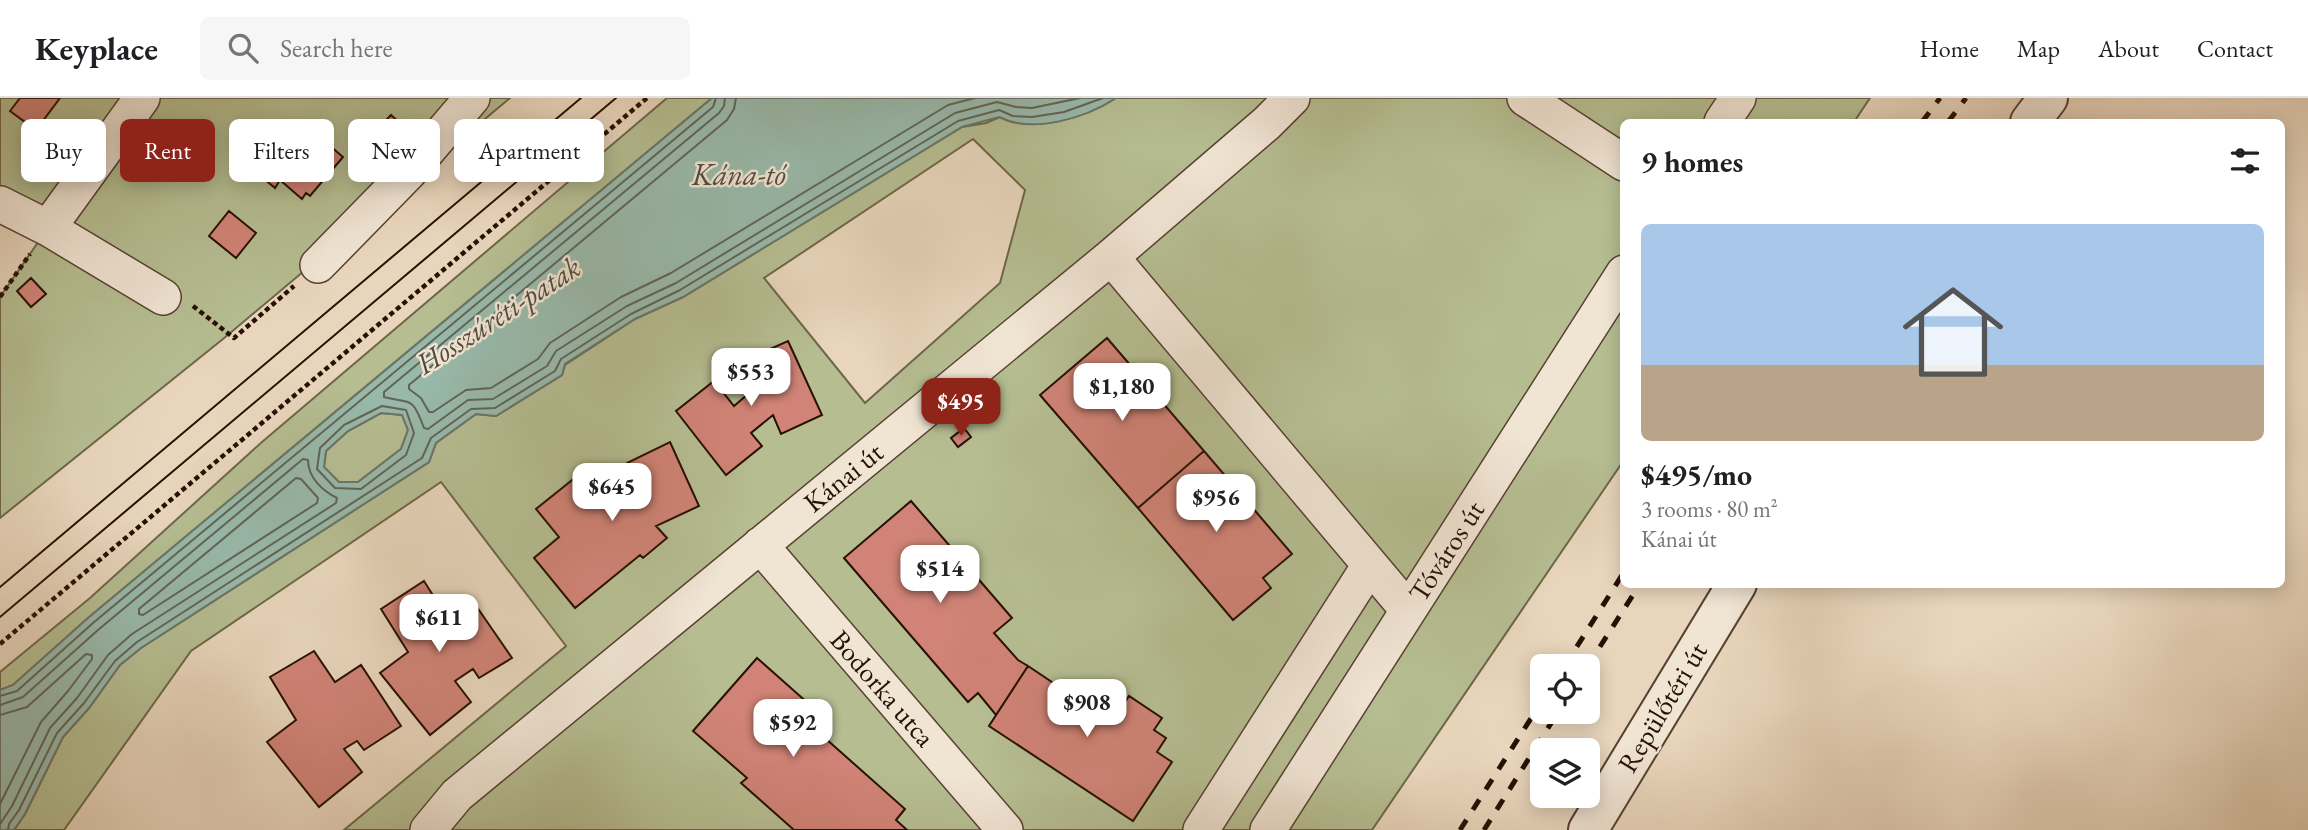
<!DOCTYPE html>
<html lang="en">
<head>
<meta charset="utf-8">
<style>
	body { margin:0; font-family:"EB Garamond",serif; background:#f6f6f6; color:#202124; height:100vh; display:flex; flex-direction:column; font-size:26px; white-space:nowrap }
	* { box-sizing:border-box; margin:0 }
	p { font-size:23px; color:#757577 }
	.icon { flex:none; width:38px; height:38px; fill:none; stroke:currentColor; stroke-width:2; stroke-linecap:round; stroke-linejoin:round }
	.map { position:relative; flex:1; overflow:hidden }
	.sheet { position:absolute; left:1620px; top:21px; width:665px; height:469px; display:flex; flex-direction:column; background:#fff; border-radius:10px; box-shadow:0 4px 18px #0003 }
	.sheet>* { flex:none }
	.banner { position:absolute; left:21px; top:21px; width:665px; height:63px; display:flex; gap:14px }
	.controls { position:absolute; left:1530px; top:556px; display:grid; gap:14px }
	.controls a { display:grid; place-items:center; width:70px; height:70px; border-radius:10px; background:#fff; box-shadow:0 4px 18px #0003; font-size:35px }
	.price { position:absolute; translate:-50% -60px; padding:0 16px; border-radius:14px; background:#fff; color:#222; font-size:23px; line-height:46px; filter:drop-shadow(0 2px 4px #0008) }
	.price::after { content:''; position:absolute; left:50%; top:42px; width:21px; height:16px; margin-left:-10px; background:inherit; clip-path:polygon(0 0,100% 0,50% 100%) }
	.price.selected { background:#8f2418; color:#fff }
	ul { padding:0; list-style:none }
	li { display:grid; align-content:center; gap:14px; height:371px; padding:0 21px }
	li+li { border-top:2px solid #e0e0e0 }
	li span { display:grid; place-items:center; height:217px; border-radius:10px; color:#555 }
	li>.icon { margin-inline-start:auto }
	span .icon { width:126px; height:126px; fill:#fffc; stroke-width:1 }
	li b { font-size:30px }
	h2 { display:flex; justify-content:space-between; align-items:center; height:84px; padding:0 21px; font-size:30px }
	.tag { padding:0 24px; border-radius:10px; background:#fff; box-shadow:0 4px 18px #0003; font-size:24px; line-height:63px }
	.tag.selected { background:#8f2418; color:#fff }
	header { display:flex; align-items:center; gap:42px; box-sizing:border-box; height:98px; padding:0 35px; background:#fff; border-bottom:2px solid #e0e0e0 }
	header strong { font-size:33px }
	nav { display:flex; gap:38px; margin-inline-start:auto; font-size:24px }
	.search { width:490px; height:63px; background:#f6f6f6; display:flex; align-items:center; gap:18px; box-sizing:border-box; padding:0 24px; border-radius:10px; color:#757577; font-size:26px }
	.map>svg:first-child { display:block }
</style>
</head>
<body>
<header>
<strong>Keyplace</strong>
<div class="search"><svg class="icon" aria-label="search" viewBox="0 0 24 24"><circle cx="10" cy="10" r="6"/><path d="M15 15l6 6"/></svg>Search here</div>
<nav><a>Home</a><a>Map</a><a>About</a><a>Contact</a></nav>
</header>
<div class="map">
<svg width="2308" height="732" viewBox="0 0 2308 732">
	<rect width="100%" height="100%" fill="#e8d5bb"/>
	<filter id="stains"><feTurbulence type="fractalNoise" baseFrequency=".00286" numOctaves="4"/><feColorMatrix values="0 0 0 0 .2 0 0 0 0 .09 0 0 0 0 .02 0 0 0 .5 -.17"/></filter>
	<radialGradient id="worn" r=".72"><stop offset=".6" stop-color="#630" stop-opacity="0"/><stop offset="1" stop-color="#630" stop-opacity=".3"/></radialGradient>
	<path fill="#b5bd91" stroke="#6e664a" stroke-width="2" fill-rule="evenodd" d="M0 0H510L223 241 0 420V199L48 130 0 106Z
		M667 0H712L88 520 13 587 0 592V574L90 500 262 344Z
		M1116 0H1870L1854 24H1624V362L1372 732H344L566 548 441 384 191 553 64 732H14L25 716 63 639 89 610 120 567 141 550 429 364 436 345 476 316 496 318 562 277 565 267 635 221 683 199 962 29 986 25 1000 19C1031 36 1087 19 1116 0ZM973 41 1025 92 1000 185 865 305 764 180Z
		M381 315 402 317 408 332 401 351 358 384H339L324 369 326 353 348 333Z"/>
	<path fill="#98b9aa" stroke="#6b7568" stroke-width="2" fill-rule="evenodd" d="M712 0H1116C1086 20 1033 36 999 19L962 29 683 199 635 221 565 266 562 277 496 318 476 316 436 345 429 364 141 550 120 567 89 610 63 639 25 716 14 732H0V592L13 587 88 520ZM381 315 402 317 408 332 401 351 358 384H339L324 369 326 353 348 333Z"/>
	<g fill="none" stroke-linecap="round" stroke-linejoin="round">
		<path stroke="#606457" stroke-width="2" d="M725 0 724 8 719 15 384 294V299C412 306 412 298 424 330L428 331 468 302 493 301 547 268 556 253 627 208 676 185 955 15 997 4 1016 9 1032 10 1080 0
			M736 0 734 11 727 22 409 287V291L421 300 429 314H433L466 292 491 290 538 261 550 245 621 199 671 175 948 7 975 0
			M382 308 406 312 414 335 406 357 361 391 335 390 317 371 320 350 344 327Z
			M296 380 301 381 318 400 317 405 143 517 139 516V511Z
			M0 598 17 593 93 525 713 9 716 0
			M0 607 23 599 98 532 303 361 308 362C308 380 323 393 337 400L336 405 132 536 108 557 77 600 50 630 12 708 0 726
			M0 617 27 609 86 556 92 557V561L68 593 41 624 0 706
			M8 732 9 726 19 712 57 635 84 605 115 563 137 544 422 360 431 340 471 311 495 310 555 273 561 261 631 216 680 192 958 23 999 12 1013 18 1032 19 1064 14 1103 0"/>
	</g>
	<path fill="#d08376" stroke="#271004" stroke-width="2" d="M20 0H60L36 32 10 13Z
		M391 17 400 25 395 31 409 43 387 65 365 44Z
		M300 27 311 37 314 34 343 59 310 98 306 95 302 101 280 82 275 90 258 76Z
		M177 28 198 47 168 82 147 63Z
		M229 113 256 135 236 160 209 138Z
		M31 180 46 196 31 209 17 193Z
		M1107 240 1204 353 1138 410 1040 297Z
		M788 243 822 317 781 336 773 317 751 335 762 348 726 377 676 313 714 283 734 308 755 290 743 263Z
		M964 330 971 339 958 349 951 340Z
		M670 344 699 408 656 428 667 440 643 460 640 457 575 510 534 460 559 439 536 411 581 375 599 397 618 381 637 404 641 400 627 365Z
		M1204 353 1292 456 1263 480 1271 490 1233 522 1138 410Z
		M911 403 1012 520 994 535 1018 562 1028 568 996 617 978 595 968 604 844 460Z
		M424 483 444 515 470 499 512 560 479 580 473 571 455 583 471 604 430 637 380 575 408 554 381 511Z
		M314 553 335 584 361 567 401 628 364 652 357 643 344 651 362 674 319 709 267 644 296 622 270 579Z
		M757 560 809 606 799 617 905 711 896 722 907 732H794L741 685 747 680 693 633Z
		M1028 568 1070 596 1079 583 1121 610 1129 598 1162 620 1154 632 1166 640 1157 654 1172 664 1133 723 989 628Z"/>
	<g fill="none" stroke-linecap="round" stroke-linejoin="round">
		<defs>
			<path id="minor" d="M1525 0 1624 65
				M1722 24 1738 0
				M0 106 48 130 163 199
				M48 130 142 0
				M1111 159 1408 512
				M318 167 409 74 472 0
				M760 447 1005 732
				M428 732 457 697 1111 159 1267 25 1292 0
				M1201 732 1370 467
				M1268 732 1624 175"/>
			<path id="tertiary" d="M2030 24 2048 0
				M1588 732 1737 486"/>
		</defs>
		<use href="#minor" stroke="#574132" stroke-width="38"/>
		<use href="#tertiary" stroke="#574132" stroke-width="42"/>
		<path stroke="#271004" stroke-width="4.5" stroke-dasharray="5 3.5" stroke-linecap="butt" d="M0 199 30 156
			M193 208 234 240 294 188
			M0 546 647 0"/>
		<use href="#minor" stroke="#f0e4d3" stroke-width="35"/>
		<use href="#tertiary" stroke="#f0e4d3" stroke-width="38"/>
		<path stroke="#271004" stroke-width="2" d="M0 489 581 0
			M0 519 616 0"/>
		<path stroke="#271004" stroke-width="5" stroke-dasharray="12 12" stroke-linecap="butt" d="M1922 24 1940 0
			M1948 24 1966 0
			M1564 569 1624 474
			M1587 569 1640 486
			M1460 732 1542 603
			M1484 732 1558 614"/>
	</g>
	<g text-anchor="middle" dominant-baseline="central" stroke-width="5" stroke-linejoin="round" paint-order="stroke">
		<g font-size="28" fill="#271004" stroke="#f0e4d3">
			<text transform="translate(843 379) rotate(-39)">Kánai út</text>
			<text transform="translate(1446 453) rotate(-57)">Tóváros út</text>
			<text transform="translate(883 590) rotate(49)">Bodorka utca</text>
			<text transform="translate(1662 609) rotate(-59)">Repülőtéri út</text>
		</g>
		<g font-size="30" font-style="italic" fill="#4f4b3e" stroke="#f0e4d3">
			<text x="739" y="76">Kána-tó</text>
			<text transform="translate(498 217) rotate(-33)">Hosszúréti-patak</text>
		</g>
	</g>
	<rect width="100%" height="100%" filter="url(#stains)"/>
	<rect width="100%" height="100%" fill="url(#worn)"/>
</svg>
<div class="controls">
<a><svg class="icon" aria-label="locate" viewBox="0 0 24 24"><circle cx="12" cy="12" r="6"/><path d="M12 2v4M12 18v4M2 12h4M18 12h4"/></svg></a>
<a><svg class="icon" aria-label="layers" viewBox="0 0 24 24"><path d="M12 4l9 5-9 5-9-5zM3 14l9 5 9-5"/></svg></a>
</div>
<b class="price" style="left:751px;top:310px">$553</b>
<b class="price" style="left:1122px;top:325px">$1,180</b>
<b class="price selected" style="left:961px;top:340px">$495</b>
<b class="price" style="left:612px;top:425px">$645</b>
<b class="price" style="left:1216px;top:436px">$956</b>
<b class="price" style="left:940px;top:507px">$514</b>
<b class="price" style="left:439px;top:556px">$611</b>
<b class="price" style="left:1087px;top:641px">$908</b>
<b class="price" style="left:793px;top:661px">$592</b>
<div class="banner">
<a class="tag">Buy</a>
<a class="tag selected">Rent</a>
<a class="tag">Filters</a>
<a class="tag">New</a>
<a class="tag">Apartment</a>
</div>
<section class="sheet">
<h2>9 homes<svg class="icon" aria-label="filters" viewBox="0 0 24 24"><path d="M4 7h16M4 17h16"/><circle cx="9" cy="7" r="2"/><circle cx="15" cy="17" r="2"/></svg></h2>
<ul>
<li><span style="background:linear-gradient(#a9c7e8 65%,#b9a48a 0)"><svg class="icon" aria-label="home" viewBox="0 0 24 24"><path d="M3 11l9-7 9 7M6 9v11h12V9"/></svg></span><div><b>$495/mo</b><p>3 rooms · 80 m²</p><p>Kánai út</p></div></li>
</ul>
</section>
</div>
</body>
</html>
